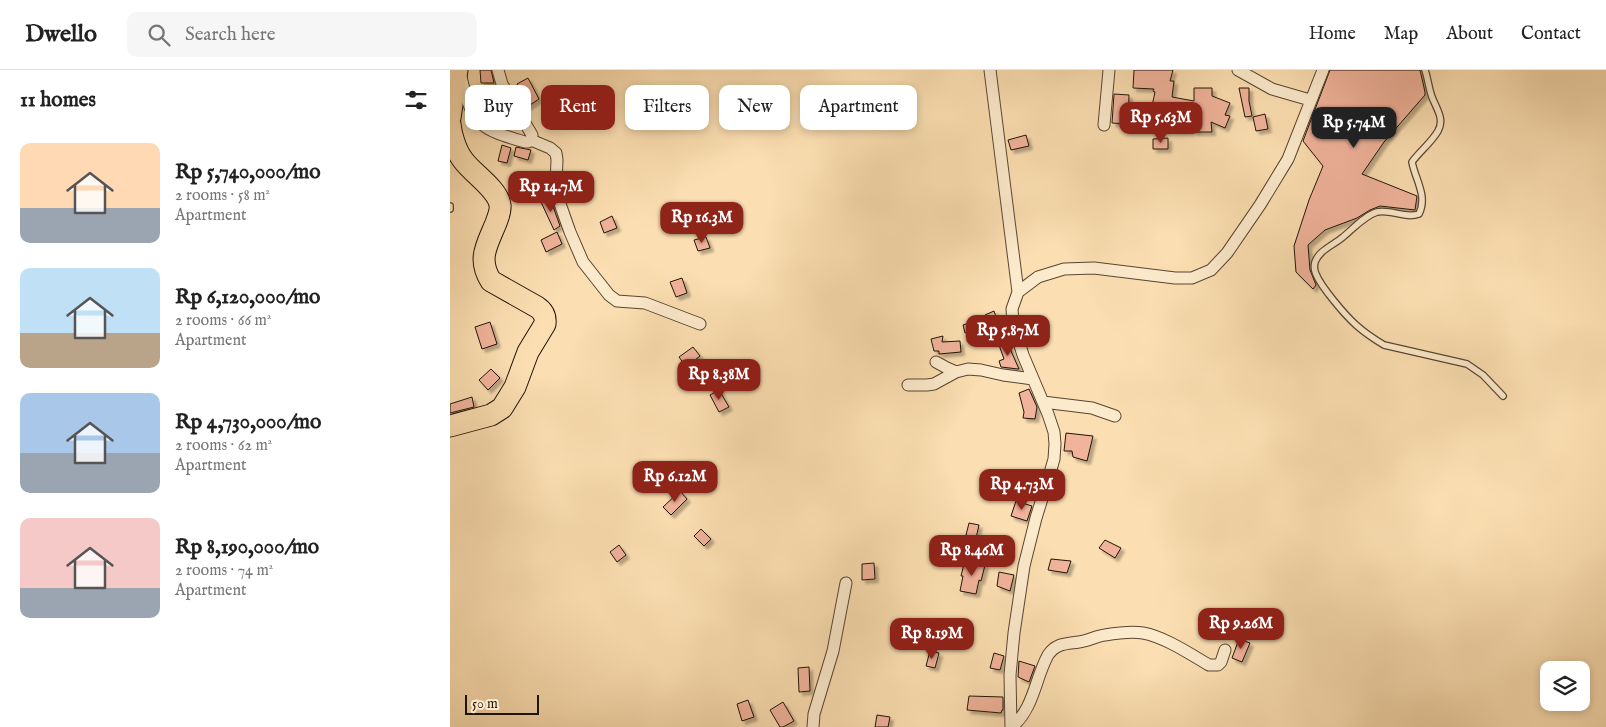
<!DOCTYPE html>
<html lang="en">
<head>
<meta charset="utf-8">
<style>
	body { margin:0; font-family:"IM FELL English",serif; background:#f6f6f6; color:#222; height:100vh; display:flex; flex-direction:column; font-size:19px; white-space:nowrap }
	* { box-sizing:border-box; margin:0 }
	p { font-size:16px; color:#767676 }
	.icon { flex:none; width:28px; height:28px; fill:none; stroke:currentColor; stroke-width:2; stroke-linecap:round; stroke-linejoin:round }
	.map { position:relative; flex:1; overflow:hidden }
	.panel { display:flex; flex-direction:column; background:#fff; width:450px }
	.panel>* { flex:none }
	.guide { position:absolute; left:15px; top:15px; width:475px; height:45px; display:flex; gap:10px }
	.buttons { position:absolute; left:1090px; top:591px; display:grid; gap:10px }
	.buttons a { display:grid; place-items:center; width:50px; height:50px; border-radius:10px; background:#fff; box-shadow:0 2px 8px #0003; font-size:25px }
	.scale { position:absolute; left:15px; bottom:12px; width:74px; box-sizing:border-box; padding-left:5px; border:2px solid #211406; border-top:0; font-size:14px; line-height:18px; white-space:nowrap; color:#211406; -webkit-text-stroke:4px #fceacc; paint-order:stroke }
	.price { position:absolute; translate:-50% -42px; padding:0 11px; border-radius:10px; background:#8f2418; color:#fff; font-size:16px; line-height:32px; filter:drop-shadow(0 1px 2px #0008) }
	.price::after { content:''; position:absolute; left:50%; top:30px; width:15px; height:11px; margin-left:-8px; background:inherit; clip-path:polygon(0 0,100% 0,50% 100%) }
	.price.on { background:#222; color:#fff }
	ul { padding:0; list-style:none }
	li { display:flex; align-items:center; gap:15px; height:125px; padding:0 20px }
	li span { display:grid; place-items:center; flex:none; width:140px; height:100px; border-radius:10px; color:#555 }
	li>.icon { margin-inline-start:auto }
	span .icon { width:60px; height:60px; fill:#fffc; stroke-width:1 }
	li b { font-size:21px }
	h2 { display:flex; justify-content:space-between; align-items:center; height:60px; padding:0 20px; font-size:21px }
	.pill { padding:0 18px; border-radius:10px; background:#fff; box-shadow:0 2px 8px #0003; font-size:18px; line-height:45px }
	.pill.on { background:#8f2418; color:#fff }
	header { display:flex; align-items:center; gap:30px; box-sizing:border-box; height:70px; padding:0 25px; background:#fff; border-bottom:1px solid #e0e0e0 }
	header strong { font-size:24px }
	nav { display:flex; gap:28px; margin-inline-start:auto; font-size:18px }
	.search { width:350px; height:45px; background:#f6f6f6; display:flex; align-items:center; gap:12px; box-sizing:border-box; padding:0 18px; border-radius:10px; color:#767676; font-size:19px }
	main { display:flex; flex:1; min-height:0 }
	.map>svg:first-child { display:block }
</style>
</head>
<body>
<header>
<strong>Dwello</strong>
<div class="search"><svg class="icon" aria-label="search" viewBox="0 0 24 24"><circle cx="10" cy="10" r="6"/><path d="M15 15l6 6"/></svg>Search here</div>
<nav><a>Home</a><a>Map</a><a>About</a><a>Contact</a></nav>
</header>
<main>
<section class="panel">
<h2>11 homes<svg class="icon" aria-label="filters" viewBox="0 0 24 24"><path d="M4 7h16M4 17h16"/><circle cx="9" cy="7" r="2"/><circle cx="15" cy="17" r="2"/></svg></h2>
<ul>
<li><span style="background:linear-gradient(#ffd9b3 65%,#9aa5b1 0)"><svg class="icon" aria-label="home" viewBox="0 0 24 24"><path d="M3 11l9-7 9 7M6 9v11h12V9"/></svg></span><div><b>Rp 5,740,000/mo</b><p>2 rooms · 58 m²</p><p>Apartment</p></div></li>
<li><span style="background:linear-gradient(#bfe0f5 65%,#b9a48a 0)"><svg class="icon" aria-label="home" viewBox="0 0 24 24"><path d="M3 11l9-7 9 7M6 9v11h12V9"/></svg></span><div><b>Rp 6,120,000/mo</b><p>2 rooms · 66 m²</p><p>Apartment</p></div></li>
<li><span style="background:linear-gradient(#a9c7e8 60%,#9aa5b1 0)"><svg class="icon" aria-label="home" viewBox="0 0 24 24"><path d="M3 11l9-7 9 7M6 9v11h12V9"/></svg></span><div><b>Rp 4,730,000/mo</b><p>2 rooms · 62 m²</p><p>Apartment</p></div></li>
<li><span style="background:linear-gradient(#f6c9c9 70%,#9aa5b1 0)"><svg class="icon" aria-label="home" viewBox="0 0 24 24"><path d="M3 11l9-7 9 7M6 9v11h12V9"/></svg></span><div><b>Rp 8,190,000/mo</b><p>2 rooms · 74 m²</p><p>Apartment</p></div></li>
</ul>
</section>
<div class="map">
<svg width="1156" height="657" viewBox="0 0 1156 657">
	<defs>
		<filter id="shadow"><feDropShadow dx="3.5" dy="3.5" stdDeviation="1" flood-color="#0004"/></filter>
	</defs>
	<rect width="100%" height="100%" fill="#fbdeb1"/>
	<filter id="stains"><feTurbulence type="fractalNoise" baseFrequency=".004" numOctaves="4"/><feColorMatrix values="0 0 0 0 .2 0 0 0 0 .09 0 0 0 0 .02 0 0 0 .5 -.17"/></filter>
	<radialGradient id="worn" r=".72"><stop offset=".6" stop-color="#630" stop-opacity="0"/><stop offset="1" stop-color="#630" stop-opacity=".3"/></radialGradient>
	<path fill="#f1b39b" stroke="#211406" filter="url(#shadow)" d="M30 0H41L44 13H31Z
		M684 0H723L720 11H724L722 27 744 31V18H762V26L780 33 775 45 780 46 775 58 761 52 762 62H744L743 46 722 42V40L702 36 705 22 703 21 704 19 683 18Z
		M880 0H970L975 22V25L934 72 912 104 967 126 965 140 930 136 920 140 907 148 875 160 858 175 860 200 866 215 863 219 846 202 844 176 859 130 873 96 853 71Z
		M78 8 89 29 77 37 70 26 74 24 67 14Z
		M789 18H799V31L802 46 795 47Z
		M664 24 679 25 678 54 662 53Z
		M815 44 818 59 806 61 803 47Z
		M576 65 579 76 561 80 558 70Z
		M718 68V79H703V69Z
		M52 75 61 78 57 93 48 91Z
		M66 77 81 80 78 90 64 86Z
		M100 128 110 156 104 160 91 132Z
		M162 146 167 158 154 163 150 152Z
		M107 162 112 174 96 182 91 170Z
		M256 167 260 178 248 181 244 170Z
		M232 208 237 223 226 227 220 212Z
		M544 241 548 252 515 263 513 255 536 247 535 245Z
		M40 252 47 274 32 279 25 257Z
		M493 266 492 272 510 271 511 282 489 284V281H484L481 269Z
		M557 272 569 299H568L551 297 549 291 554 289 549 275Z
		M243 277 250 286 236 297 229 287Z
		M41 299 50 308 38 320 29 310Z
		M579 319 587 337 585 349 573 348 574 342 569 323Z
		M269 320 279 337 269 342 260 325Z
		M22 327 24 337 0 343V334Z
		M616 363 643 366 637 391 623 387 622 381H614Z
		M230 421 237 429 221 445 213 437Z
		M566 431 582 436 577 451 561 446Z
		M519 453 529 455 526 468 516 465Z
		M251 459 261 469 254 476 244 466Z
		M655 470 671 478 665 488 649 478Z
		M169 475 176 485 167 492 160 482Z
		M601 489 621 491 617 503 598 500Z
		M515 490 535 495 531 511 529 510 526 524 510 521 513 506H511Z
		M424 493 425 509 412 510V494Z
		M549 502 564 505 560 521 547 516Z
		M789 569 800 573 792 592 782 588Z
		M480 581 489 583 485 598 476 596Z
		M544 583 554 586 550 600 540 598Z
		M569 591 585 596 579 612 568 607Z
		M359 597 360 621 349 622 348 598Z
		M519 626 553 627V640H552L551 643 517 640Z
		M298 630 304 647 292 651 287 634Z
		M333 632 344 651 333 657H330L320 640Z
		M427 645 440 647 438 657H425Z"/>
	<g fill="none" stroke-linecap="round" stroke-linejoin="round">
		<defs>
			<path id="lane" d="M975 0C978 9 979 19 982 27 986 38 995 49 988 61 981 73 970 81 962 92 965 109 978 126 969 144 955 149 941 139 927 142 914 146 903 159 893 167 884 175 869 180 865 192 864 196 864 200 866 204 871 217 895 245 906 255 915 263 924 269 934 275L1017 294 1033 305 1053 326
				M0 136V139"/>
			<path id="street" d="M540 0 568 222
				M788 0 822 19 860 30
				M11 7C22 54 29 59 75 72H78L81 70 82 65 52 14 48 0
				M654 55 659 0
				M81 70 100 78 106 83 107 90 106 114 108 128 120 162 133 192 159 225 167 231 195 233 250 254
				M486 292 497 298 506 302
				M458 315H477L484 314 506 302 518 299 531 300 553 305 583 309
				M593 332 642 338 665 346
				M363 657 364 644 383 581 396 513
				M561 657 560 605 564 563 574 496 586 448 600 403 604 389 605 374 604 362 598 344 573 285 563 253 562 239 568 222 588 207 614 199 644 198 725 208H742L761 200 777 183 810 135 838 89 873 0
				M562 657C584 638 585 609 598 585 606 573 616 574 629 572 638 571 646 566 655 565 667 563 681 561 693 563 715 567 740 584 759 595H768L771 592 775 580"/>
			<path id="highway" d="M0 48 7 0
				M0 54C1 65 6 81 13 90 22 103 48 119 50 135 51 141 48 147 46 153 37 175 27 189 41 211L87 237C93 241 96 246 95 254L78 282 65 317 52 338 41 345 0 356"/>
		</defs>
		<use href="#lane" stroke="#584631" stroke-width="8"/>
		<use href="#street" stroke="#584631" stroke-width="13"/>
		<use href="#highway" stroke="#211406" stroke-width="23"/>
		<use href="#lane" stroke="#fceacc" stroke-width="5.5"/>
		<use href="#street" stroke="#fceacc" stroke-width="11"/>
		<use href="#highway" stroke="#fbdeb1" stroke-width="21"/>
	</g>
	<rect width="100%" height="100%" filter="url(#stains)"/>
	<rect width="100%" height="100%" fill="url(#worn)"/>
</svg>
<div class="buttons">
<a><svg class="icon" aria-label="layers" viewBox="0 0 24 24"><path d="M12 4l9 5-9 5-9-5zM3 14l9 5 9-5"/></svg></a>
</div>
<div class="scale">50 m</div>
<b class="price" style="left:711px;top:74px">Rp 5.63M</b>
<b class="price on" style="left:904px;top:79px">Rp 5.74M</b>
<b class="price" style="left:101px;top:143px">Rp 14.7M</b>
<b class="price" style="left:252px;top:174px">Rp 16.3M</b>
<b class="price" style="left:558px;top:287px">Rp 5.87M</b>
<b class="price" style="left:269px;top:331px">Rp 8.38M</b>
<b class="price" style="left:225px;top:433px">Rp 6.12M</b>
<b class="price" style="left:572px;top:441px">Rp 4.73M</b>
<b class="price" style="left:522px;top:507px">Rp 8.46M</b>
<b class="price" style="left:791px;top:580px">Rp 9.26M</b>
<b class="price" style="left:482px;top:590px">Rp 8.19M</b>
<div class="guide">
<a class="pill">Buy</a>
<a class="pill on">Rent</a>
<a class="pill">Filters</a>
<a class="pill">New</a>
<a class="pill">Apartment</a>
</div>
</div>
</main>
</body>
</html>
